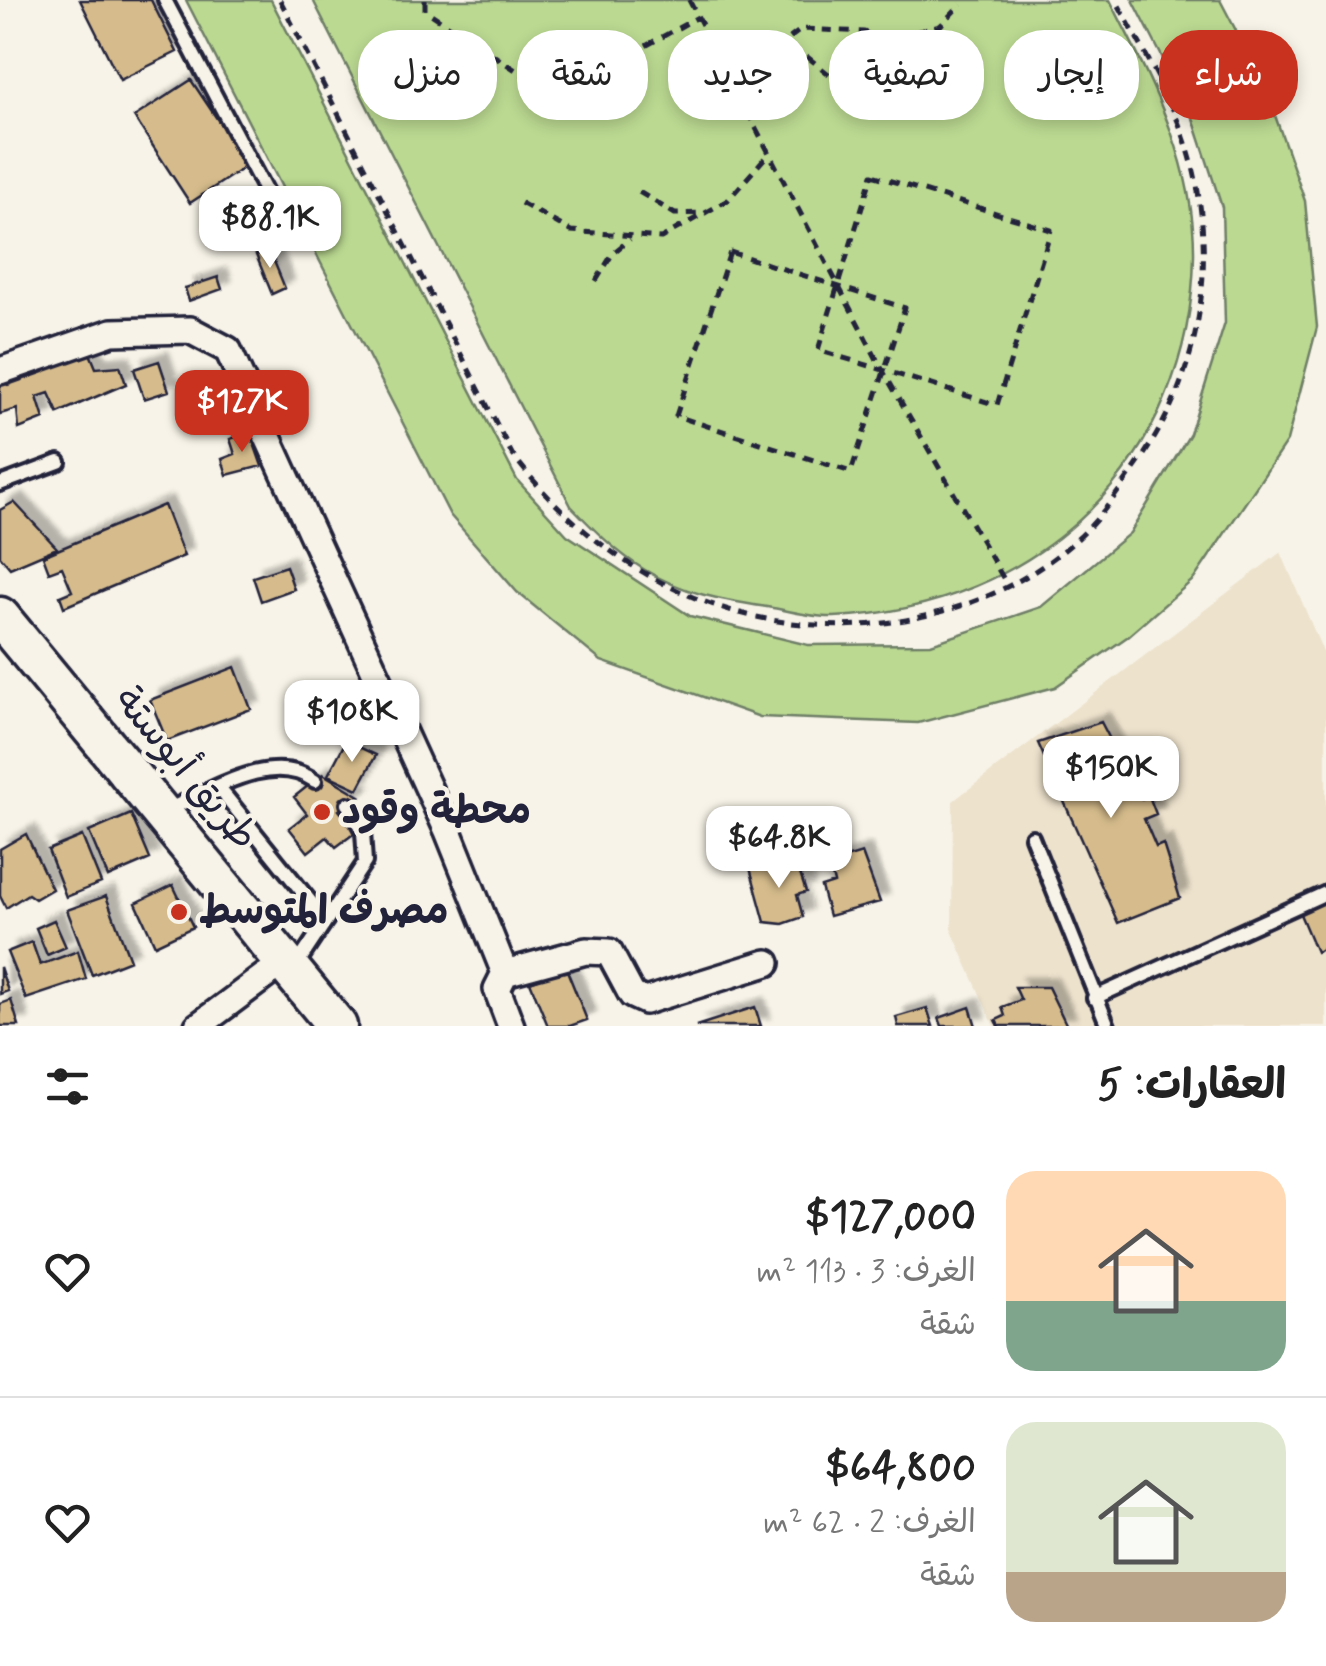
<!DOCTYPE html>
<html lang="ar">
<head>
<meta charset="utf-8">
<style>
	body { margin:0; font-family:Mynerve,"Playpen Sans Arabic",sans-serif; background:#f6f6f6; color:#222; direction:rtl; height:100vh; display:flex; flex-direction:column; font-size:38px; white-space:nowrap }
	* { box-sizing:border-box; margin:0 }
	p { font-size:32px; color:#767676 }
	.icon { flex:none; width:55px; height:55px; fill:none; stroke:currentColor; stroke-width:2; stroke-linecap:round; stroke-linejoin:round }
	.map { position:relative; height:1026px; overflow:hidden; direction:ltr }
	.drawer { display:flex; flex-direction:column; background:#fff; flex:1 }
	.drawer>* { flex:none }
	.hud { position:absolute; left:30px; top:30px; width:1268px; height:90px; direction:rtl; display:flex; gap:20px }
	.price { position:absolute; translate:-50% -85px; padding:0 22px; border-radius:20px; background:#fff; color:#222; font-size:32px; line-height:65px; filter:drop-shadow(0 2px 5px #0008) }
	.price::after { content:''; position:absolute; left:50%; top:60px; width:30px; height:22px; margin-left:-15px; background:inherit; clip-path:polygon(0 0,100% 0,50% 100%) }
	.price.current { background:#c8321e; color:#fff }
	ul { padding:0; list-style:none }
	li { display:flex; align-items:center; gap:30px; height:250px; padding:0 40px }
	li+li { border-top:2px solid #e0e0e0 }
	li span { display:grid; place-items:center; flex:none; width:280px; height:200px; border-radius:30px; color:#555 }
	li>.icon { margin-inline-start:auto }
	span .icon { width:120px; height:120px; fill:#fffc; stroke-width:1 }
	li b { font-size:42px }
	h2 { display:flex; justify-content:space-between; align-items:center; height:120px; padding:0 40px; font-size:42px }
	.pill { padding:0 35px; border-radius:40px; background:#fff; box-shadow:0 5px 15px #0003; font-size:35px; line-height:90px }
	.pill.current { background:#c8321e; color:#fff }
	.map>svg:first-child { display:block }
</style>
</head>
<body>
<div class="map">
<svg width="1326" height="1026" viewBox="0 0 1326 1026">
	<defs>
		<filter id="shadow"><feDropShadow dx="9" dy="-9" stdDeviation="2.5" flood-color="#0004"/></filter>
	</defs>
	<rect width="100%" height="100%" fill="#f7f3e8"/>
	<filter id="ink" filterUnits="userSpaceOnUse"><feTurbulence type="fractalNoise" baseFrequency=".01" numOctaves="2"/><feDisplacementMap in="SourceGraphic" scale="20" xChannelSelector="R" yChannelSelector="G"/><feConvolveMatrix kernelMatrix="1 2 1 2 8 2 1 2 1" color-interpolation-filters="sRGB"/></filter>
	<g filter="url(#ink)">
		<path fill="#ede2cc" d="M1281 552 1326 659V1026H994L952 931 953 801Z"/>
		<path fill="#bbd991" stroke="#6e7e66" stroke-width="2.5" d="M186 0H271L517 480 567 535 690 616 808 645 931 644 1041 607 1130 533 1190 434 1225 323 1222 207 1192 115 1133 0H1220L1264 84 1305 201 1317 327 1287 441 1194 579 1127 637 1055 687 918 723 760 717 601 661 517 592 450 515Z
			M313 0H1110C1151 81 1195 161 1194 255 1191 462 1038 609 834 617 812 618 788 610 767 607 723 600 684 594 645 570 617 553 594 530 571 506Z"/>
		<path fill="#d6bc8c" stroke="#22223b" stroke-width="2.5" filter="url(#shadow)" d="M80 0H151L177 52 120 80Z
			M191 80 248 165 190 203 134 117Z
			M269 249 285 288 272 294 256 255Z
			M218 277 222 289 189 301 185 288Z
			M89 351 96 368 120 366 126 384 58 413 49 393 37 397 44 419 19 429 17 409 0 414V381L8 385 44 372 41 362Z
			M159 361 169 391 144 399 134 369Z
			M250 432 262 466 227 475 222 459 235 454 230 439Z
			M14 502 57 548 10 568 0 556V510Z
			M164 505 184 556 64 607 60 596 72 591 62 567 49 572 43 556Z
			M286 566 294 589 261 601 253 577Z
			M235 667 251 709 167 741 150 700Z
			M1101 722 1141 799 1149 796 1156 814 1144 819 1156 847 1163 844 1180 898 1118 923 1038 743Z
			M346 741 376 755 358 789 328 775Z
			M323 774 360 796 339 810 356 832 336 847 327 837 308 852 289 828 307 814 294 797Z
			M131 814 150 859 108 877 89 832Z
			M26 834 52 889 35 899 28 894 6 908 0 896V849Z
			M82 836 101 883 66 897 48 850Z
			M862 853 880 902 829 916 821 887 834 883 829 863Z
			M795 858 806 892 797 895 803 917 783 924 765 922 750 868Z
			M173 885 193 927 155 945 136 903Z
			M1326 895V948L1316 952 1297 907Z
			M106 896 130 960 92 975 67 910Z
			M54 920 66 947 47 955 36 928Z
			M32 942 40 965 78 951 86 979 26 999 7 952Z
			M0 967 8 991 0 994Z
			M566 968 587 1020 570 1026H548L530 982Z
			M1015 987H1048L1067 1026H999L996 1020 1005 1016 1002 1007 1021 1000Z
			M11 1000 19 1026H0V1004Z
			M755 1007 761 1026H696Z
			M970 1007 976 1026H942L939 1018Z
			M927 1008 933 1026H898L896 1017Z"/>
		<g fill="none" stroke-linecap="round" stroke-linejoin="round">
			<defs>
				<path id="service" d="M165 0 280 219
					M0 484 59 462
					M219 788 326 921
					M165 811C208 793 271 749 315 781
					M1032 837 1108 1026
					M296 966 365 862 363 832 348 804
					M1094 998 1326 893"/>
				<path id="minor" d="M0 371 112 332 190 330 228 350 448 831 505 973
					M198 1026 265 976
					M511 1026 497 989 505 973 586 951 609 952 632 995 645 1001 767 963"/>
				<path id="primary" d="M0 617 337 1026"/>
			</defs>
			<use href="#service" stroke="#22223b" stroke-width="20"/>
			<use href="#minor" stroke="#22223b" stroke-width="32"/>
			<use href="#primary" stroke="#22223b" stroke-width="45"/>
			<path stroke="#22223b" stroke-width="5" stroke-dasharray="10 8" stroke-linecap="butt" d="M280 0 512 454C605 576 743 645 899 621 966 610 1023 586 1075 541 1098 521 1119 491 1137 465 1195 383 1215 286 1197 186 1185 118 1148 60 1116 0
				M425 0V10L555 96 698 17
				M689 0 883 371 1009 588
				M882 40 940 26 961 4
				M772 50 805 55 835 79
				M732 81 802 29 864 32 971 91
				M872 175 1051 230 997 405 818 350Z
				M639 192 675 214 706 213
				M521 203 571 231 661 238 728 200 769 153
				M730 252 905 308 851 472 676 416Z
				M596 281 613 253 630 239"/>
			<use href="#service" stroke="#f7f3e8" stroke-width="12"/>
			<use href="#minor" stroke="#f7f3e8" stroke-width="25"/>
			<use href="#primary" stroke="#f7f3e8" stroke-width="38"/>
		</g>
	</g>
	<g fill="#c8321e" stroke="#f7f3e8" stroke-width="4">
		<circle cx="322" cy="812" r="10"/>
		<circle cx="179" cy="912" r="10"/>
	</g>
	<g text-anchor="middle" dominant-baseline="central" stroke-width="9" stroke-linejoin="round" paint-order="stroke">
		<g font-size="40" fill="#22223b" stroke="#f7f3e8">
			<text transform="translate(185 769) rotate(50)">طريق أبوستة</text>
		</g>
		<g font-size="40" font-weight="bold" fill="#22223b" stroke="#f7f3e8" text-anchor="start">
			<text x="342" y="812">محطة وقود</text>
			<text x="199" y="912">مصرف المتوسط</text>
		</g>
	</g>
</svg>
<b class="price" style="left:270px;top:271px">$88.1K</b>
<b class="price current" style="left:242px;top:455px">$127K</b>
<b class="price" style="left:352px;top:765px">$108K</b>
<b class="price" style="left:1111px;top:821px">$150K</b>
<b class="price" style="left:779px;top:891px">$64.8K</b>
<div class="hud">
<a class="pill current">شراء</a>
<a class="pill">إيجار</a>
<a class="pill">تصفية</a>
<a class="pill">جديد</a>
<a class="pill">شقة</a>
<a class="pill">منزل</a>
</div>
</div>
<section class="drawer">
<h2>العقارات: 5<svg class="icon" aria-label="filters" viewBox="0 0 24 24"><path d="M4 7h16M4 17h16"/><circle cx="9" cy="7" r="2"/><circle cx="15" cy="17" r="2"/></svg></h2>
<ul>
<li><span style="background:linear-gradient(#ffd9b3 65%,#7fa58c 0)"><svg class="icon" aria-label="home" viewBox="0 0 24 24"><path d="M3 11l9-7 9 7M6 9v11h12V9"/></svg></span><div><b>$127,000</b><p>الغرف: 3 · 113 m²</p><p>شقة</p></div><svg class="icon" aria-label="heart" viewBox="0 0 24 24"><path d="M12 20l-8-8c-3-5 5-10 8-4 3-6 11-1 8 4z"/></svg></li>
<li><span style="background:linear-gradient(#dfe7d0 75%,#b9a48a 0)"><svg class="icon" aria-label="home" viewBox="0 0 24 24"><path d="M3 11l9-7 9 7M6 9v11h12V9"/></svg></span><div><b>$64,800</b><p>الغرف: 2 · 62 m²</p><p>شقة</p></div><svg class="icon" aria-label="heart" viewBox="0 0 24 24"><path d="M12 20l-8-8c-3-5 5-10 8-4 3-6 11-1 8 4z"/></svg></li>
</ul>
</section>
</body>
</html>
